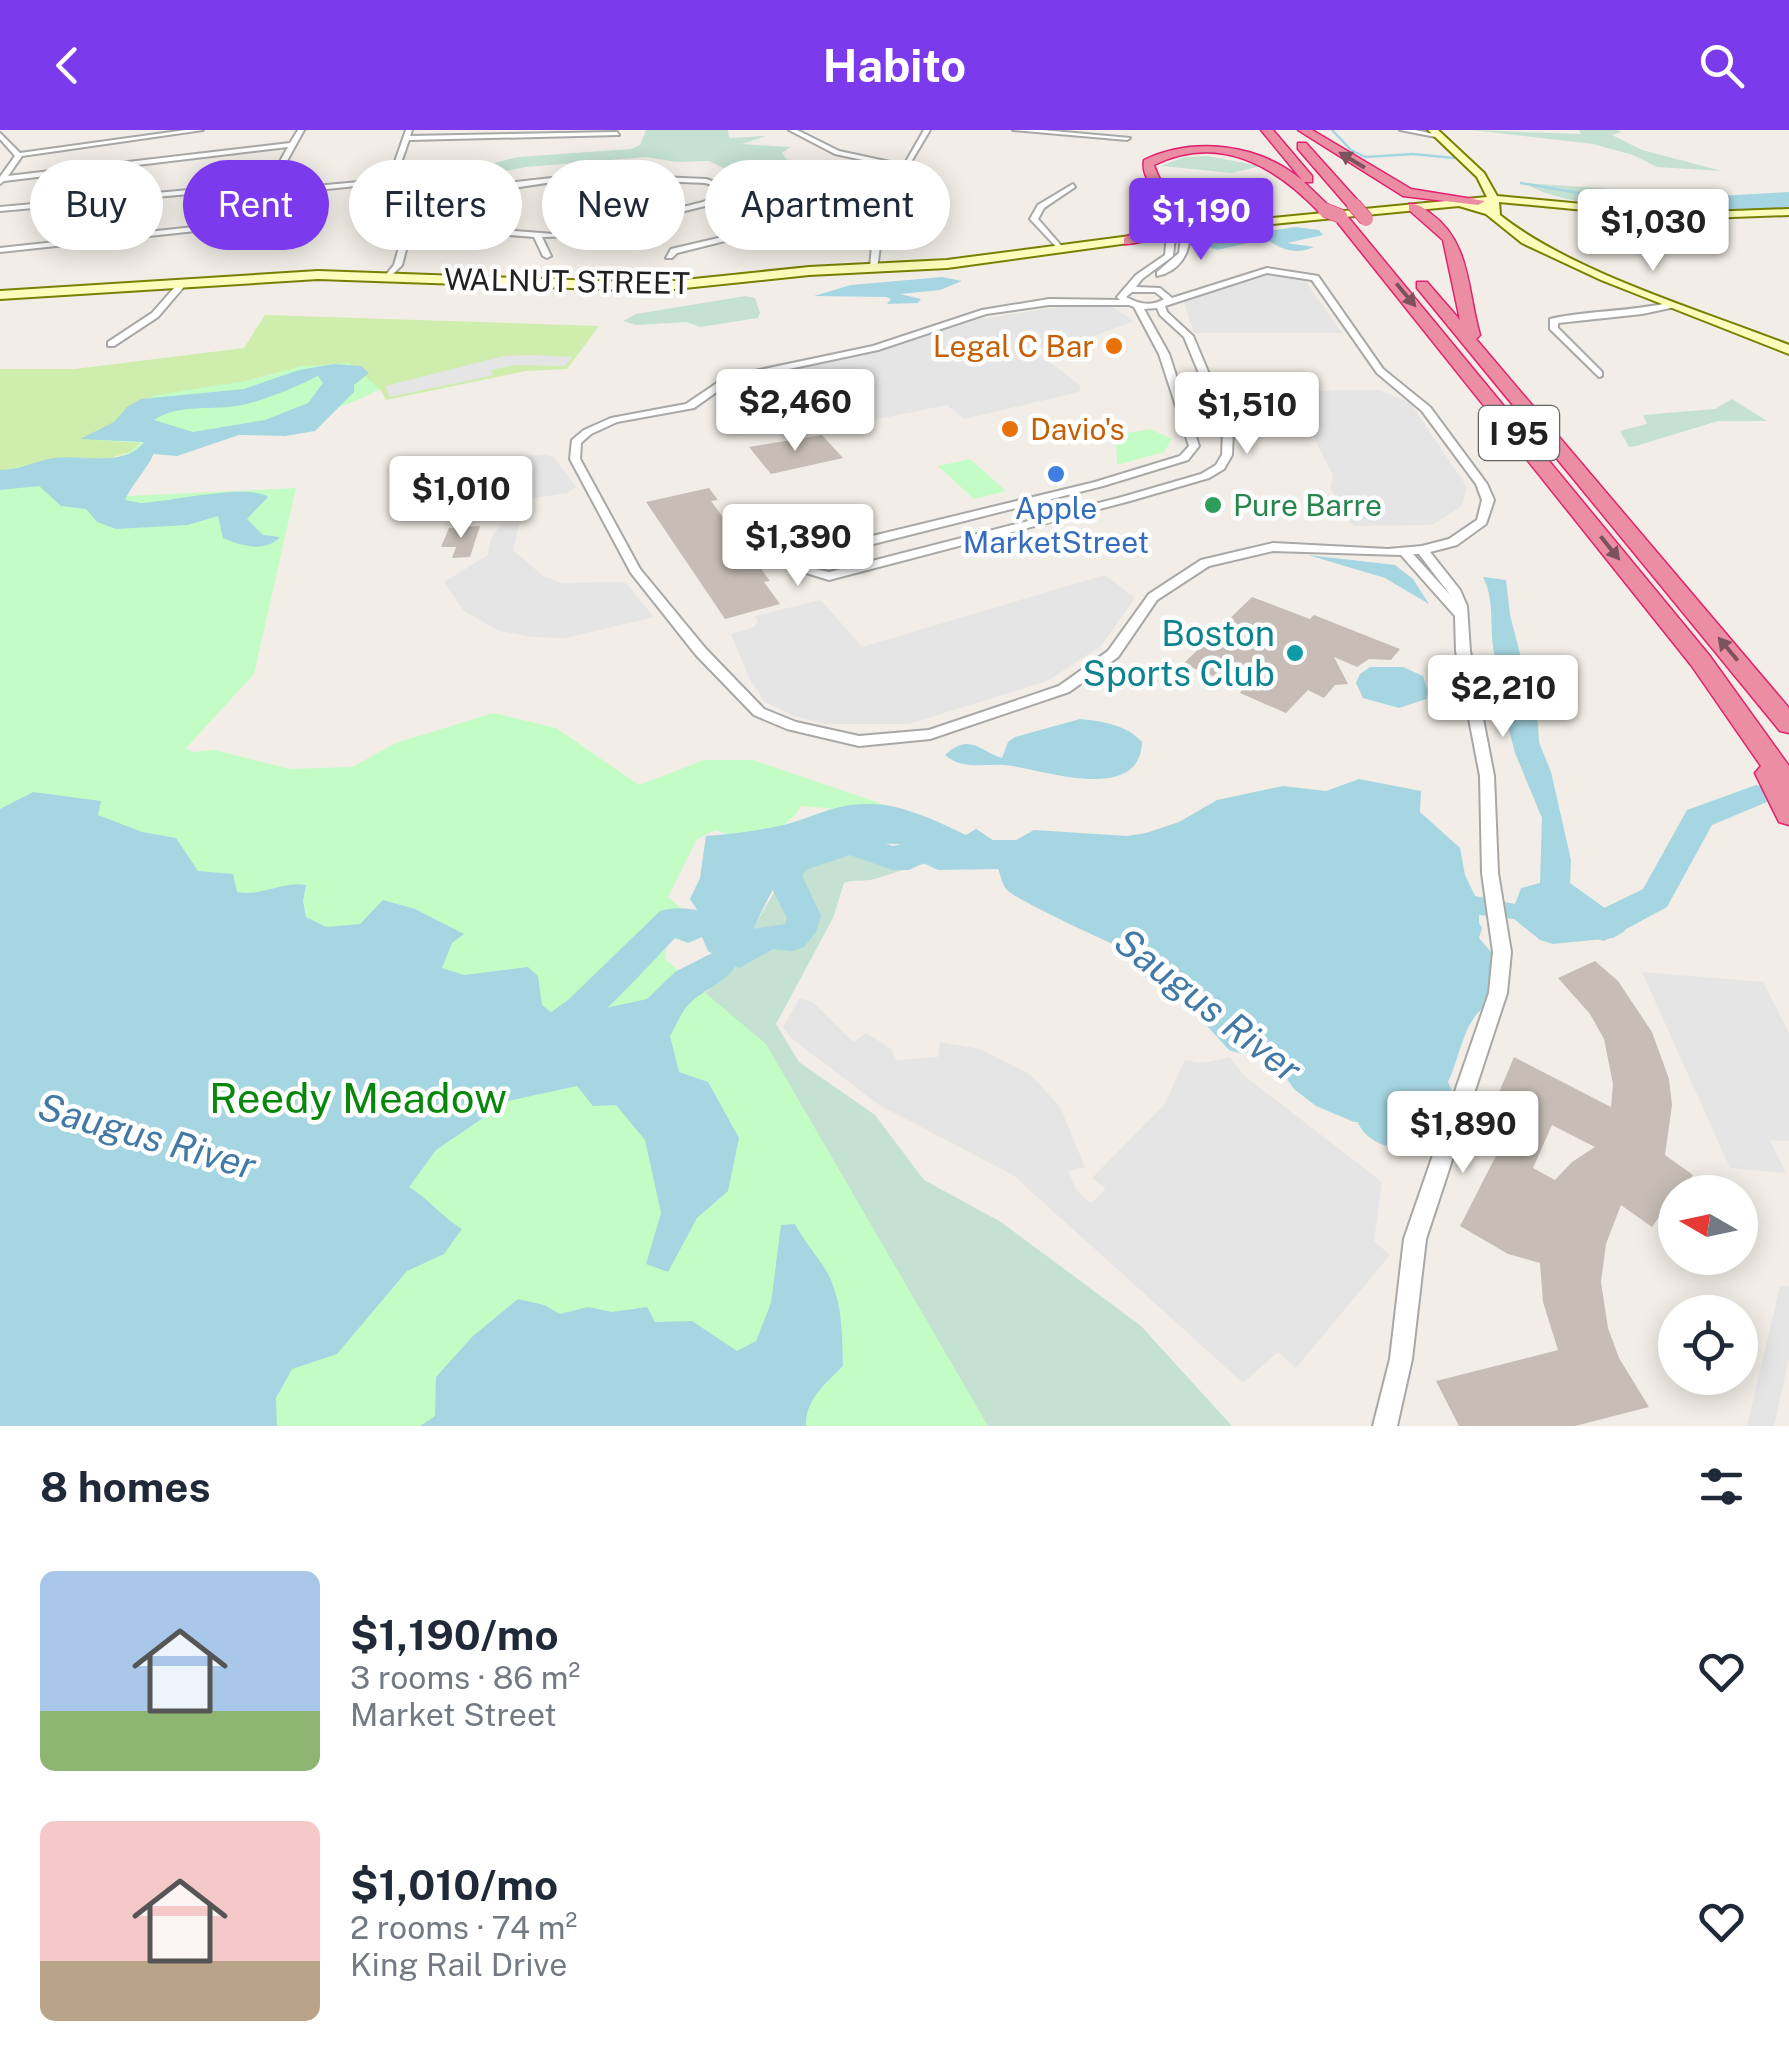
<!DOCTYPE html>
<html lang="en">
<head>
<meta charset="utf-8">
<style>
	body { margin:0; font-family:"Public Sans",sans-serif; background:#f2f2f3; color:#1f2937; height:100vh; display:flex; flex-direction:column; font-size:38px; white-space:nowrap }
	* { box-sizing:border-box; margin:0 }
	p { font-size:32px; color:#747a83 }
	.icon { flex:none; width:55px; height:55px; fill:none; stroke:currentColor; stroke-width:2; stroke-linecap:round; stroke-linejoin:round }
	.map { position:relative; height:1296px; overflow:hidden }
	.side { display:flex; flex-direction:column; background:#fff; flex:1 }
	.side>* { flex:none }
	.guide { position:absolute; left:30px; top:30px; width:1000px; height:90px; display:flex; gap:20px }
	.needle { width:65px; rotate:279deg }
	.fabs { position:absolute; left:1658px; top:1045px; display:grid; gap:20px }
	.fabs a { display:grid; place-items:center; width:100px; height:100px; border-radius:50%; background:#fff; box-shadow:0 5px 25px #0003; font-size:50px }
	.price { position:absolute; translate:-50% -85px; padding:0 22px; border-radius:10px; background:#fff; color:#222; font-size:32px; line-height:65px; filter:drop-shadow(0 2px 5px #0008) }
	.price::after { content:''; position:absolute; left:50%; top:60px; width:30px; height:22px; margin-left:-15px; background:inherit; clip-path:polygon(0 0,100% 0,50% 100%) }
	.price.current { background:#7c3aed; color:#fff }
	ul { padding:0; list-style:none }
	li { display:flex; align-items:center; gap:30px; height:250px; padding:0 40px }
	li span { display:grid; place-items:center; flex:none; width:280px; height:200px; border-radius:15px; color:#555 }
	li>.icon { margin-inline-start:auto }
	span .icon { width:120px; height:120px; fill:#fffc; stroke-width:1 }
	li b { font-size:42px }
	h2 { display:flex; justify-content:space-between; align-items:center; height:120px; padding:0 40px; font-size:42px }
	.chip { padding:0 35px; border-radius:45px; background:#fff; box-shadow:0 5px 25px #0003; font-size:35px; line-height:90px }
	.chip.current { background:#7c3aed; color:#fff }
	header { display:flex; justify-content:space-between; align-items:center; height:130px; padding:0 40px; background:#7c3aed; color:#fff; font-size:45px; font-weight:700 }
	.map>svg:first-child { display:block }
</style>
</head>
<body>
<header><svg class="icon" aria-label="back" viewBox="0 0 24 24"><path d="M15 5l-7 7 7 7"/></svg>Habito<svg class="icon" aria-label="search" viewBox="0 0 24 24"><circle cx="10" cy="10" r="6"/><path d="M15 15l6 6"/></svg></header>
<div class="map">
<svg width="1789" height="1296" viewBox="0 0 1789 1296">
	<rect width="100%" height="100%" fill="#f2eee7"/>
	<path fill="#cfedac" d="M265 185 599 196 567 239 526 241 386 270 380 259 303 236 246 251 115 311 140 313 130 322 107 329 0 341V239H75L244 218Z"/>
	<path fill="#c4e1d2" d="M646 0H728L729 8 766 6 742 14 790 17 782 23 786 29C799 33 813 40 826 42 850 46 868 28 891 44L868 51 832 50 726 39 709 31 677 32 646 27 526 37 460 50 463 41 518 27 631 19 640 15Z
		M1472 0 1581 4 1579 0H1618L1621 2 1612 5 1642 20 1722 41 1657 37 1633 25 1593 14Z
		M1207 26 1261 36 1232 43 1161 36 1184 27Z
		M1525 53 1658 62 1613 65 1656 70 1719 66 1728 74 1713 76 1727 81C1680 84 1560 78 1525 53Z
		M1627 84H1631L1689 92 1682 96 1685 101 1673 103 1675 109C1644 104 1610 110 1583 98L1586 93 1621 92Z
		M746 166 755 168 760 183 758 188 700 197 687 192 636 195 623 191 636 184Z
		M1732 269 1767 291H1718L1636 316 1629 317 1620 301 1647 294 1643 285 1715 279Z
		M847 715 923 717 974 727 985 717 1012 728 1002 724 982 726 978 736C931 727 917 736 875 749 865 752 855 749 844 753L833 788 776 894 799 932 875 985 924 1050 1001 1092 1141 1196 1232 1296H864L686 878 735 838 745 812 787 740Z"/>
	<path fill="#c4fcc6" d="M349 233 380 259C304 301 209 296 131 334L127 366 296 358 254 544 186 618 192 622 215 620 290 639 352 637 396 613 493 583 556 598 639 655 704 630H753L917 686 801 676C785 706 743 712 715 700L697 709 668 767 693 788 668 802 665 829 766 914 988 1296H0V341C18 337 37 332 56 330 83 326 122 337 140 313L93 310 95 301 123 290 138 273 156 265 246 251 303 236Z
		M1150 299 1172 309 1164 322 1117 335 1116 310 1122 304Z
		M970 329 1006 361 974 369 938 336Z"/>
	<path fill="#e5e5e5" d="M1272 144 1304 149 1342 203H1194L1184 172Z
		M1080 174 1109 175 1134 191 1094 206 1034 220 1081 256 1079 262 964 289 947 275 820 301 812 293 738 306 718 282 716 270 740 252 887 219 980 189Z
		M533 225 573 227 565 236 517 235 491 240 494 245 390 267 385 256 504 226Z
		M1379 260 1410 273 1467 357 1462 376 1432 395 1353 396 1330 358 1333 345 1290 261Z
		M546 325 554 327 576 357 568 363 507 372 490 347V335L518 326Z
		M501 394H519L513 420 543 446 562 453 625 452 654 487 566 508 532 507 499 501 464 481 444 452 488 425 491 408Z
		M1105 445 1135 468 1101 516 1047 551 909 594H824L792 585 765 572 751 552 731 504 752 498 758 492 755 486 821 470 862 517Z
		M1642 842 1763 852 1789 903V1011L1770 1010 1786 1043 1730 1038Z
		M800 868 814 873 853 912 866 903 891 919 896 930 938 927 940 912 980 919 1031 945 1060 977 1085 1037 1068 1041 1076 1060 1091 1073 1106 1059 1092 1048 1164 975 1185 930 1203 933 1230 927 1242 944 1382 1052 1374 1111 1390 1125 1296 1238 1278 1222 1243 1253 1013 1045 879 975 791 908 783 897Z
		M1780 1156H1789V1228L1774 1296H1747Z"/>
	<path fill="#a6d6e1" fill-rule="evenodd" d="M1789 62V78L1740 82 1712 76 1728 74 1719 66Z
		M1295 97 1319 100 1323 105 1287 113 1314 117C1295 126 1279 118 1266 109L1217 120 1197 112Z
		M942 147 962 151 940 160 900 164 921 169 918 173 887 174 891 169 886 167 814 166 851 155Z
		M334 234 361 236 369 243 354 255V262L315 301 285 306 239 305 177 326 153 324C153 331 132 354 125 370L141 373C171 372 247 353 268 367L247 389 263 405 280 407C265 423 242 416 223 408L218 386 188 395 116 399 97 392 86 379 61 376 39 356 0 360V340C20 340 35 331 54 328 82 324 125 338 144 312L80 309 114 292 127 277 141 269 244 259 299 240ZM318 246 323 253 308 273 265 290 193 302 154 290C179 273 213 281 242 275 268 269 294 258 318 246Z
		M1308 425 1395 435 1413 449 1429 474 1385 448Z
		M1483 447 1506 450 1510 485 1538 594 1539 612 1551 642 1571 730 1570 753 1620 789 1625 801 1613 808 1553 814 1540 810 1514 789 1479 785V794L1472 801C1492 870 1437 937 1417 1001L1387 1003 1369 992H1354L1316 976 1294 959 1282 942 1212 889 1214 875 1199 858 1127 811 1107 790 1054 760 1011 744 1010 725 985 717 974 727 965 729C923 705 826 710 787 740 773 751 747 815 737 834 727 853 698 861 685 879 679 887 675 898 670 906L679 942 708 952 739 1008 728 1061 697 1088 668 1142 646 1134 661 1083 645 1010 616 975 593 976 577 956 508 971 436 1020 409 1057C429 1069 441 1086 462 1099L444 1124 407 1141 337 1224 292 1239 276 1268 277 1296H0V679L33 662 101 671 98 685 142 702 176 708 198 741 233 744 237 762C261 767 283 751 306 755L303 771 306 787 326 797 360 794 383 770 415 779 464 804 452 813 442 838 464 845 528 837 538 846 542 875 569 897 601 879 647 869 675 842 722 818 690 769 700 748 706 706C730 704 775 699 797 691 824 682 841 673 871 674 902 674 939 692 966 705L976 699 993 710H1016L1034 700 1127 706 1146 703 1179 692 1217 670 1283 656 1326 661 1359 649 1421 661 1420 682 1460 718 1465 745 1475 766 1515 774 1521 758 1540 753 1542 688 1515 623 1505 584 1494 564 1495 552 1504 547C1503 542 1499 537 1497 532 1487 508 1497 473 1483 447Z
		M1370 537H1403L1423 546 1428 562 1426 569 1399 578 1363 568 1356 553 1360 544Z
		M1080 589C1102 591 1127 595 1142 612 1140 677 1036 637 1004 635 984 633 963 641 945 625 970 602 979 621 1002 628L1008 612 1015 607Z
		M795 1094C803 1109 813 1121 822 1134 843 1165 842 1201 843 1236 825 1254 805 1270 806 1296H420L435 1286 436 1247 472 1207 518 1169 544 1175 560 1184 588 1177 612 1182 647 1177 655 1192 692 1191 737 1221 756 1211 771 1173 781 1095Z"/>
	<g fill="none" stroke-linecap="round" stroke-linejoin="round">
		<path stroke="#a6d6e1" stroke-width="2.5" d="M1332 0 1351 20 1365 27 1413 24 1454 28
			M1521 53 1631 72 1672 69 1719 75"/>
		<path fill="#a6d6e1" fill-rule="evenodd" d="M1756 655 1767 658 1771 665 1767 672 1712 695 1667 777 1604 811 1571 802 1566 793 1571 784 1583 780 1594 783 1643 759 1687 680Z
			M848 702 893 716 914 711 947 710 964 717 1006 715 1017 719 1034 745 1151 802 1163 823 1213 854 1261 909 1255 920 1242 924 1229 920 1187 874 1139 843 1127 820C1109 813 1018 771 1007 760 1002 755 1001 745 998 739L938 740 923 733 909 740H892L850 725 808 739 802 745 821 786 816 802 804 817 792 821 773 819 739 838 708 821 702 807 688 813 675 808C651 833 567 927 536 930 532 930 525 927 521 926L515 915 521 904 568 870 660 781C683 774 709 782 731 790L734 795 753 799 785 794 787 788 769 753 775 733 787 722Z
			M1465 785 1477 789 1482 798 1479 808 1502 835C1502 872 1481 871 1468 898 1460 915 1456 935 1448 952L1454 966 1433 1013C1407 1023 1371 1020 1358 993L1364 981 1378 976 1404 983 1415 964 1410 952C1428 915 1434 881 1465 853L1466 839 1451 823 1444 804 1453 789Z"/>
	</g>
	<path fill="#c7bdb6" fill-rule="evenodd" d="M822 305 843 328 771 344 749 317Z
		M709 358 718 370 711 371 770 451 764 452 780 474 725 489 646 372Z
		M480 396 470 427 452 428 456 417H441L449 398Z
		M1252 467 1310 489 1314 485 1400 519 1391 530 1369 529 1357 537 1334 527 1348 554 1335 555 1324 568 1308 560 1286 583 1240 563 1243 558 1183 534Z
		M1595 831 1618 851 1652 902 1669 949 1672 975 1665 1025 1693 1045 1680 1062H1675V1077L1667 1086 1662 1083 1652 1097 1621 1075 1606 1114 1601 1152 1608 1198 1619 1228 1649 1277 1575 1296H1459L1436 1251 1558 1220 1543 1172 1540 1133 1508 1124 1460 1096 1520 979 1497 967 1514 927 1611 977 1613 954 1604 909 1590 884 1558 848ZM1552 995 1595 1017 1572 1032 1555 1050 1533 1038Z"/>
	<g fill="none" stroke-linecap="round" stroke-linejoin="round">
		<defs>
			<path id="street" d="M186 0H203L22 26 8 46 290 13 298 0H304L271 60 381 50 390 46 406 0H412L410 6 617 2 619 5 409 10 396 47 391 51 428 59 444 70 516 52 588 44 706 49 724 55 732 62 711 74 760 111 753 113 745 106 677 123 672 128H666L671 119 740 103 705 76 583 106 542 107 551 126 547 128 543 126 534 107 412 97 402 135 388 149 384 147 394 135 407 89 438 72 423 63 385 53 269 65 258 85 242 96 0 122V118L240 92 252 82 266 57 0 81V77L268 53 288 17 4 51 0 54V47L15 26 0 9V3L20 23ZM588 48 705 53 720 57 724 62 703 72 583 102 554 104 414 93V90C470 61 527 55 588 48Z
				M789 0H797L839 21 904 35 924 0H930L911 32 906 86 880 116 877 139 870 137 872 116 898 86 904 39 835 24Z
				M1013 0H1042L1130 8 1127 10Z
				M1400 0H1415L1439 5 1436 7Z
				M1073 54 1075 57 1044 78 1038 89 1065 120 1061 122 1030 89 1038 75Z
				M1182 101 1189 103C1191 124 1178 142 1157 146V142L1179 123Z
				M1171 103 1175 105 1173 126 1142 149 1136 157 1160 158 1172 168 1267 138 1318 146 1383 239 1430 277 1487 354 1494 370 1486 394 1457 415 1430 422 1460 460 1467 476 1470 521 1494 646 1498 743 1511 822 1507 863 1426 1109 1412 1229 1397 1296H1373L1390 1229 1404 1109 1489 863 1493 822 1482 743 1480 646 1456 521 1455 486 1401 425 1273 421 1209 436 1157 470 1118 527 1069 562 930 609 859 616 787 599 754 585 696 525 631 443 570 329 572 310 584 300 611 288 686 274 726 247 873 216 982 180 1049 169 1120 170 1117 167 1136 145 1165 125 1167 105ZM1267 143 1312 150 1377 243 1422 281 1476 354 1482 370 1477 390 1449 409 1422 416 1388 419 1273 413 1201 430 1149 464 1108 521 1059 556 929 600 859 606 796 592 764 579 706 519 640 439 580 329 581 313 591 304 617 292 694 278 732 251 878 220 986 184 1049 175H1129L1134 177 1159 224 1189 316 1180 326 1095 352 794 425 792 428 803 442 829 450 1130 371 1209 348 1224 339 1232 325 1233 301 1193 206 1167 182 1165 176ZM1132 162H1155L1164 169C1151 177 1139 174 1126 167ZM1157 178 1160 185 1184 207 1223 301 1222 325 1216 335 1201 344 1122 367 829 442 815 439 806 431 1103 356 1188 330 1199 316 1169 224 1144 179ZM1413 424H1419L1451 466Z
				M181 150 188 152 158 187 114 216H108V212L152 183Z
				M1672 172 1676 175 1675 177 1642 184 1558 193V198L1602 242V246L1599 247 1550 199V189C1590 180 1632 182 1672 172Z"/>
			<path id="secondary" d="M1428 0H1438L1484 43 1497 66 1679 83 1789 79V85L1679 89 1499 72 1500 85C1573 143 1700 180 1789 215V224L1601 150 1522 113 1486 84 1459 76 1252 96 947 138 809 145 655 161 318 149 0 169V161L318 141 655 153 809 137 947 130 1252 90 1487 67 1477 47Z"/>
			<path id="highway" d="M1261 0H1273L1312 46V52H1304L1330 77V83H1320C1275 36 1220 3 1154 35 1162 61 1184 83 1211 88 1222 91 1233 90 1242 96L1235 100C1200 96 1175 89 1154 59 1147 49 1142 42 1144 30 1194 6 1259 14 1302 50Z
				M1298 0H1312L1411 59 1485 71 1478 75 1403 66Z
				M1298 13H1306L1359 72V78H1349L1298 19Z
				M1409 74C1419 74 1422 77 1430 83 1471 112 1467 160 1480 205L1476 209 1789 578V603L1780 601 1417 158V152H1427L1460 190 1443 110 1409 80Z
				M1160 81 1167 85C1159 102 1143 115 1124 114V108L1148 95Z
				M1338 87H1348L1709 525 1789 636V695L1779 692 1755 643 1761 636 1691 535 1338 93Z"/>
		</defs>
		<use href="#street" stroke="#a8a8a8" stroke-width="4"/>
		<use href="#secondary" stroke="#798000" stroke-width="4"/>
		<use href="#highway" stroke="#e3216d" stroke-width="3"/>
		<use href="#street" fill="#fff" fill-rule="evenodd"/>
		<use href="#secondary" fill="#fcfcbb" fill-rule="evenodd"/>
		<use href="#highway" fill="#eb8da3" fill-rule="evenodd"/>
		<defs>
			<path id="highway-bridge" d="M1354 75 1366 89
				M1325 80 1340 86"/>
		</defs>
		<use href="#highway-bridge" stroke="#e3216d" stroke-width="15" stroke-linecap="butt"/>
		<use href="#highway-bridge" stroke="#eb8da3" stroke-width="14"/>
	</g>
	<defs><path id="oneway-solid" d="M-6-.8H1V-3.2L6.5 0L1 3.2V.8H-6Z" transform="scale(2.5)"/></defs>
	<g fill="#7c525c">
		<use href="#oneway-solid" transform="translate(1352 30) rotate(-149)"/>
		<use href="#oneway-solid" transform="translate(1406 165) rotate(50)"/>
		<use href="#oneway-solid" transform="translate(1610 418) rotate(51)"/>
		<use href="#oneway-solid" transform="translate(1728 519) rotate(-130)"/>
	</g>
	<g fill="#e8710a" stroke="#fff" stroke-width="4">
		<circle cx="1114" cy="216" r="10"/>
		<circle cx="1010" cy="299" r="10"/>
	</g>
	<circle fill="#3f7fe0" stroke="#fff" stroke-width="4" cx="1056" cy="344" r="10"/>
	<circle fill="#2e9e5b" stroke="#fff" stroke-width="4" cx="1213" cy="375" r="10"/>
	<circle fill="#0f9aa8" stroke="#fff" stroke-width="4" cx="1295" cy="523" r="10"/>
	<g text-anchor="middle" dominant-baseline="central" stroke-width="9" stroke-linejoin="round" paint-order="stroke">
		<g font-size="30" fill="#212121" stroke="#fff">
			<text transform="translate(567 151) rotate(1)">WALNUT STREET</text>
		</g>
		<g font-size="30" fill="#c56008" stroke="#fff" text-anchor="end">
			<text x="1094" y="216">Legal C Bar</text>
			<text x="1030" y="299" text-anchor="start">Davio's</text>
		</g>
		<g font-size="30" fill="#27864d" stroke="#fff" text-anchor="start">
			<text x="1233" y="375">Pure Barre</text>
		</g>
		<g font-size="30" fill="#366cbe" stroke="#fff">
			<text x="1056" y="378">Apple<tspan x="1056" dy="34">MarketStreet</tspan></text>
		</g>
		<rect fill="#fff" stroke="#646464" stroke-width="2.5" x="1479" y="276" width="80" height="54" rx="8"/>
		<g font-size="32" font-weight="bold" fill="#212121">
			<text x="1519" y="303">I 95</text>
		</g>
		<g font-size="35" fill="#0d838f" stroke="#fff" text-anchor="end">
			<text x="1275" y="503">Boston<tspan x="1275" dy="40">Sports Club</tspan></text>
		</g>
		<g font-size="38" font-style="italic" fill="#4279a6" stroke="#fff">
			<text transform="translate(1208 875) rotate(38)">Saugus River</text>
			<text transform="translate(147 1006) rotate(16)">Saugus River</text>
		</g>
		<g font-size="42" fill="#07870b" stroke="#fff">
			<text x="358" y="967">Reedy Meadow</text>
		</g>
	</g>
</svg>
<div class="fabs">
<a><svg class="needle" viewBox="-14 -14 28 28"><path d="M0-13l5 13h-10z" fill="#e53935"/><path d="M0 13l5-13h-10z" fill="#747a83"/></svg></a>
<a><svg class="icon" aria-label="locate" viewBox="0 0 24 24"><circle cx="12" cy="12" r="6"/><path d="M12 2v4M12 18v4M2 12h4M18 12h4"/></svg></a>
</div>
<b class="price current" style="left:1201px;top:133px">$1,190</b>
<b class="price" style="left:1653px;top:144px">$1,030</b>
<b class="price" style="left:795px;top:324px">$2,460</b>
<b class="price" style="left:1247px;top:327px">$1,510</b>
<b class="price" style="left:461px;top:411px">$1,010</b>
<b class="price" style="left:798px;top:459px">$1,390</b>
<b class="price" style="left:1503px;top:610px">$2,210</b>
<b class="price" style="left:1463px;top:1046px">$1,890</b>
<div class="guide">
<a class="chip">Buy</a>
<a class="chip current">Rent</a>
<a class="chip">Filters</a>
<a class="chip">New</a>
<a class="chip">Apartment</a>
</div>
</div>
<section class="side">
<h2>8 homes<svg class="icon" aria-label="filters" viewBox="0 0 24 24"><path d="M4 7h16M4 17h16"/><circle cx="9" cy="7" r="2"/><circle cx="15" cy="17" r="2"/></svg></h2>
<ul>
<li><span style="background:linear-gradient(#a9c7e8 70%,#8fb573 0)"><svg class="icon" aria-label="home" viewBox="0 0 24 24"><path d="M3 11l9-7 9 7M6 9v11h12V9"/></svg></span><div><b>$1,190/mo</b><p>3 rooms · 86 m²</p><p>Market Street</p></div><svg class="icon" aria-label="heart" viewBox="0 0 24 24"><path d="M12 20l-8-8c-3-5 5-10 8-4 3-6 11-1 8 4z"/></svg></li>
<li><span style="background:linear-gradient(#f6c9c9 70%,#b9a48a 0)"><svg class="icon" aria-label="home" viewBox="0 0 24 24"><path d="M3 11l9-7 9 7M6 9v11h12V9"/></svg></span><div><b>$1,010/mo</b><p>2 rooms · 74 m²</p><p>King Rail Drive</p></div><svg class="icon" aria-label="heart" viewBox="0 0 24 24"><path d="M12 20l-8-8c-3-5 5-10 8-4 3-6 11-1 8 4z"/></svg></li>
</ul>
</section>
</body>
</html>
